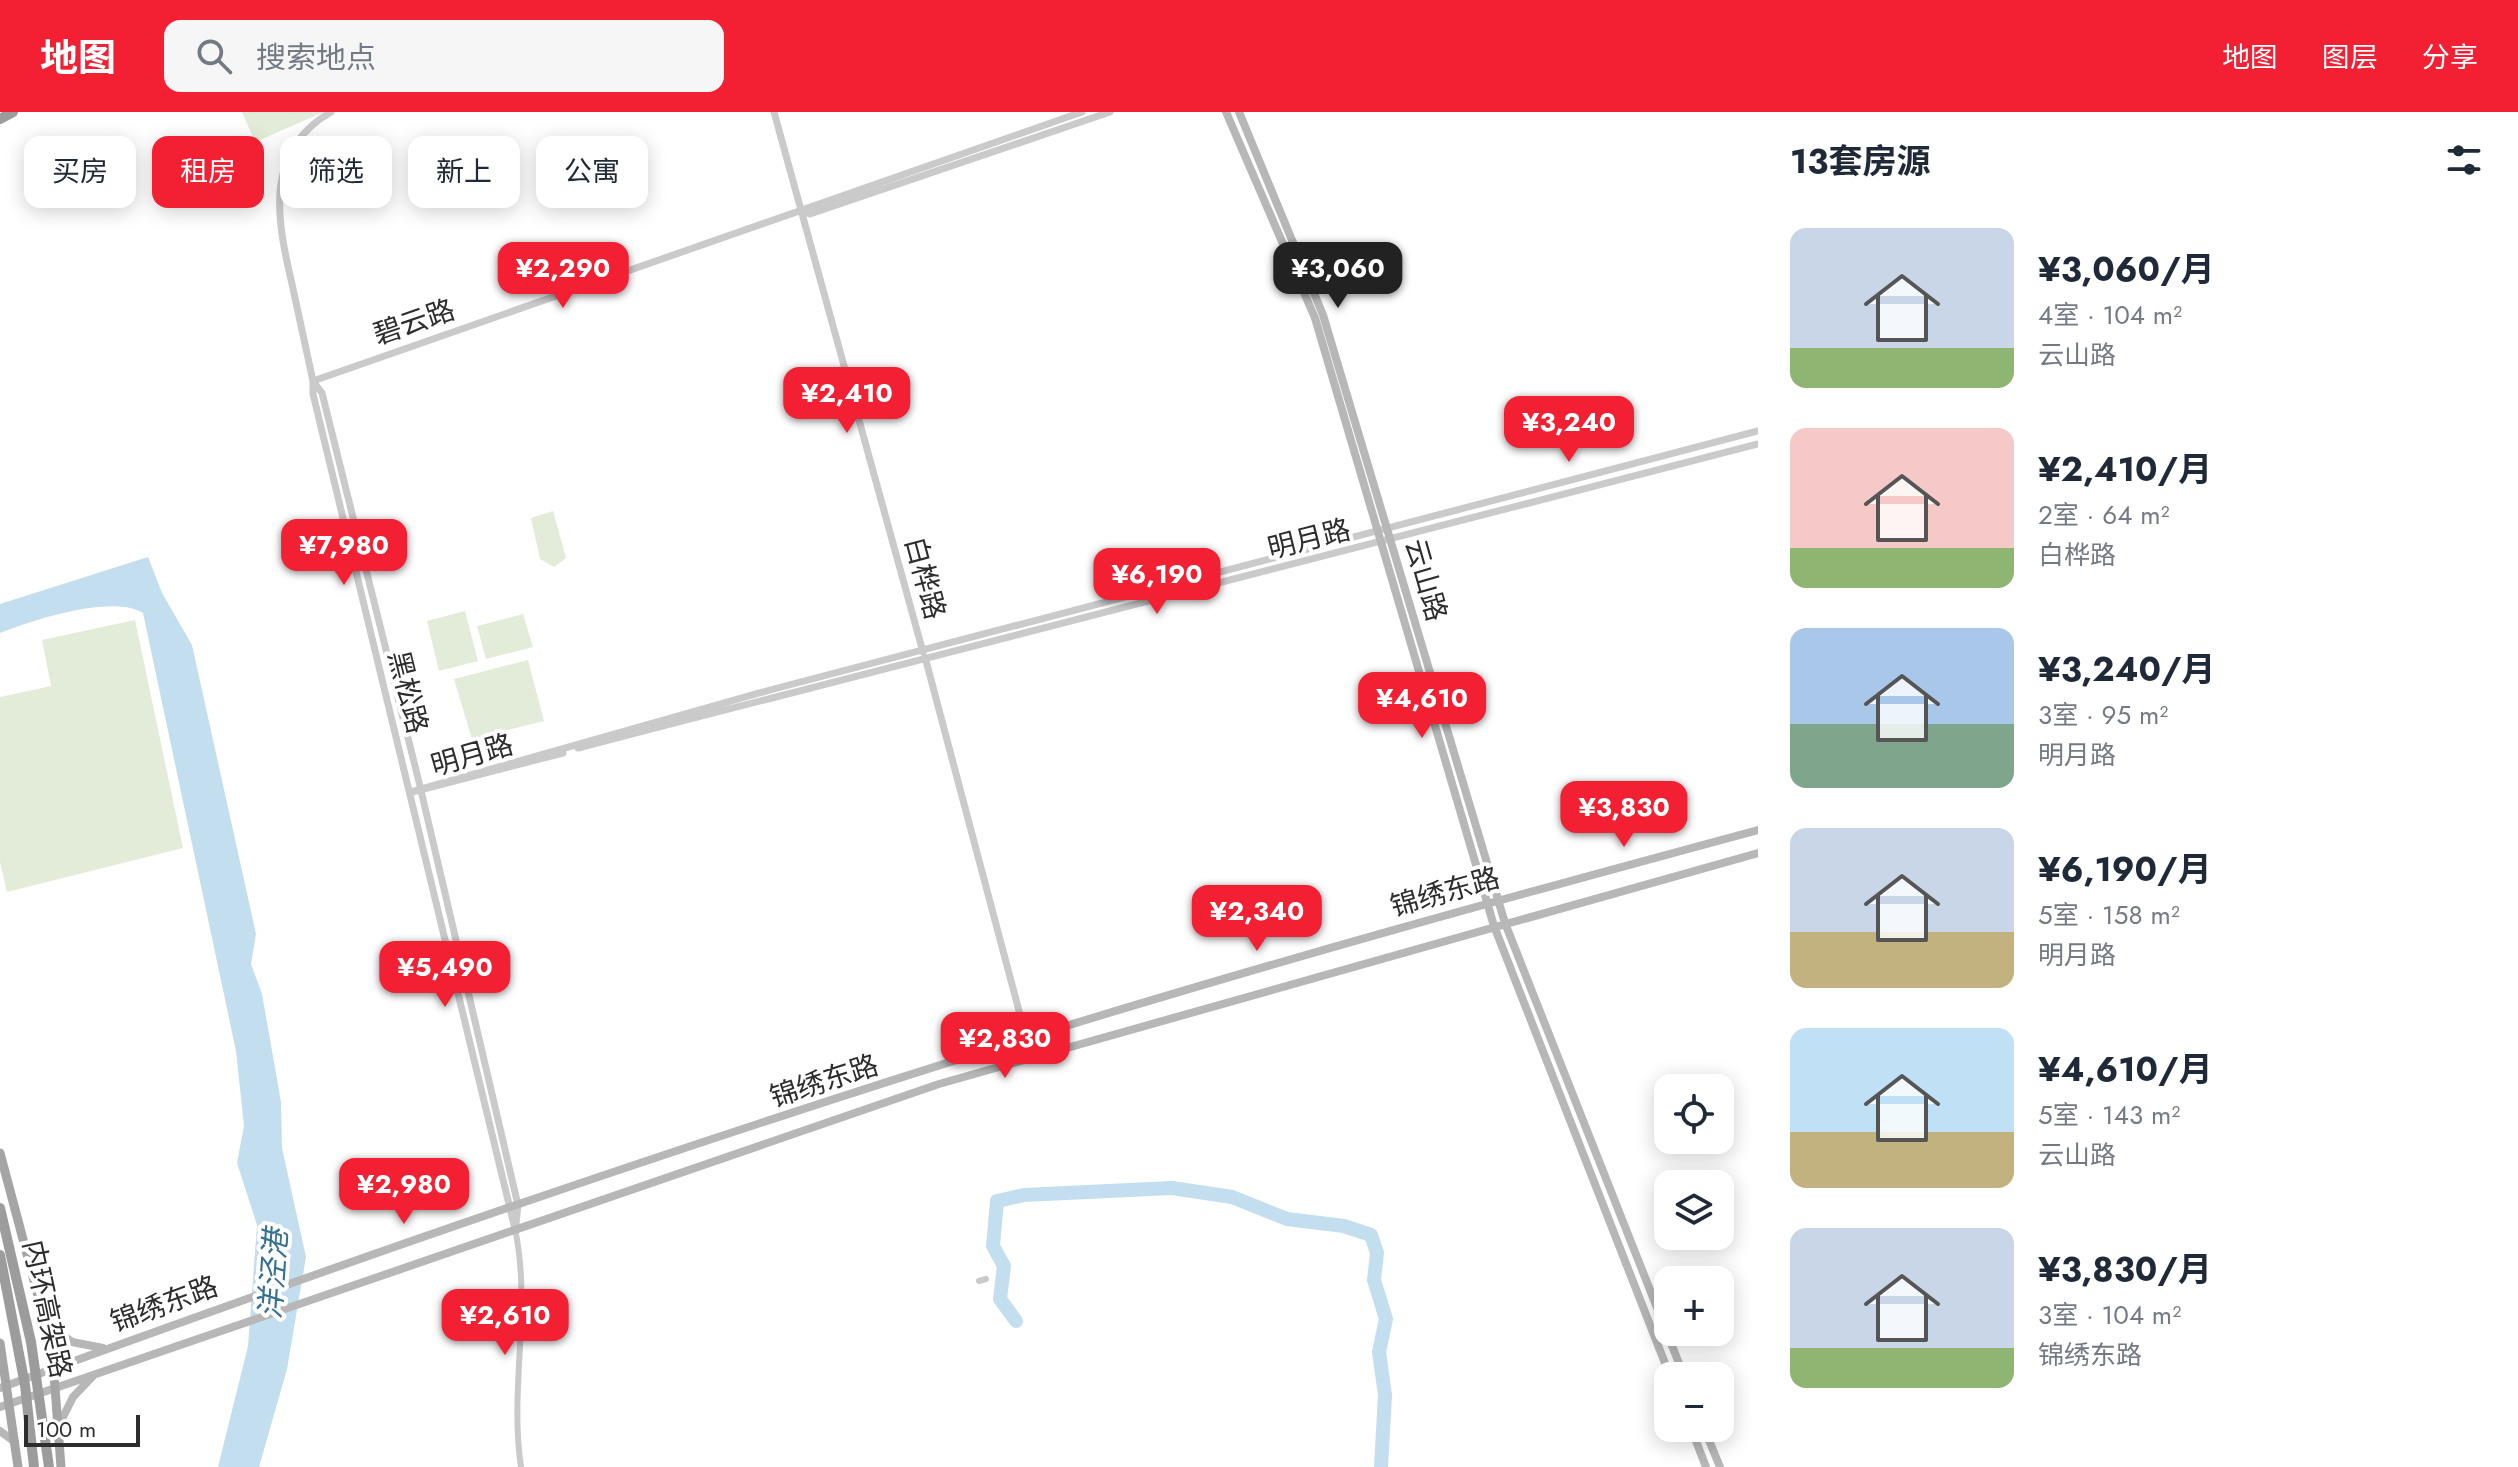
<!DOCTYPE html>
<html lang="zh">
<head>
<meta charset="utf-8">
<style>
	body { margin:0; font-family:Jost,"Noto Sans SC",sans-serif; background:#f6f6f7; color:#1f2937; height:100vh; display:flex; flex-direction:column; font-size:30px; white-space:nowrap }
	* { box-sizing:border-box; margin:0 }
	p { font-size:26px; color:#747a83 }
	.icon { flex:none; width:44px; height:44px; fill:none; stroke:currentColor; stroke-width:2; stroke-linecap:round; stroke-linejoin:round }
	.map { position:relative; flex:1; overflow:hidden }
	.sheet { display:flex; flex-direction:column; background:#fff; width:760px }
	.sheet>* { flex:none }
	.banner { position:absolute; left:24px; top:24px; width:760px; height:72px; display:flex; gap:16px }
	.tools { position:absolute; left:1654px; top:962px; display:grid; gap:16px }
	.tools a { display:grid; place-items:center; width:80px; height:80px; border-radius:16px; background:#fff; box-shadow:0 4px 20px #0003; font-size:40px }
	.scale { position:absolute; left:24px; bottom:20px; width:116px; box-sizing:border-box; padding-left:8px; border:4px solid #2d2d2d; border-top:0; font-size:22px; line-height:28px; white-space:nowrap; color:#2d2d2d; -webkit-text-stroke:6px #fff; paint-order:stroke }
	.price { position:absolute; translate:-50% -68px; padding:0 18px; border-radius:16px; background:#f32033; color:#fff; font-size:26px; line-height:52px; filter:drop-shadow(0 2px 4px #0008) }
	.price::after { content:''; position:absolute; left:50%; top:48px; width:24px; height:18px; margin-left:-12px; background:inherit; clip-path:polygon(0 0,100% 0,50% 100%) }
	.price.active { background:#222; color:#fff }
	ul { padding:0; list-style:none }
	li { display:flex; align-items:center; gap:24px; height:200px; padding:0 32px }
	li span { display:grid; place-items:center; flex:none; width:224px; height:160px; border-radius:16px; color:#555 }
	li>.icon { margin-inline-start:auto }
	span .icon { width:96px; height:96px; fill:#fffc; stroke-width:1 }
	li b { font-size:34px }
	h2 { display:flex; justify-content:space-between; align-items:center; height:96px; padding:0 32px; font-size:34px }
	.pill { padding:0 28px; border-radius:16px; background:#fff; box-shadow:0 4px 20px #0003; font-size:28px; line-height:72px }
	.pill.active { background:#f32033; color:#fff }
	header { display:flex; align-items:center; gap:48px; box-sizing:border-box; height:112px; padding:0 40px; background:#f32033; color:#fff }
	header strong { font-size:38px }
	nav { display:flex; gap:44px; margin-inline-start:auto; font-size:28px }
	.search { width:560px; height:72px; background:#f6f6f7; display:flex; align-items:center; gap:20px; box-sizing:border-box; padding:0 28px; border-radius:16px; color:#747a83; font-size:30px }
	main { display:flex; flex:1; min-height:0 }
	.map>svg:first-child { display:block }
</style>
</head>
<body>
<header>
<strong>地图</strong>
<div class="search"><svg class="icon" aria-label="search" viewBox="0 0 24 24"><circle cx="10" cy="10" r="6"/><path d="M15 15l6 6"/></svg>搜索地点</div>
<nav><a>地图</a><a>图层</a><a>分享</a></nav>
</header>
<main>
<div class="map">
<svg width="1758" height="1355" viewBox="0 0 1758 1355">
	<rect width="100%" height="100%" fill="#fff"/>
	<path fill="#e3ecd9" d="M242 0H324L255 30Z
		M553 399 566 446 554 455 540 447 531 406Z
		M465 499 478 549 439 559 427 509Z
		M523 502 533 535 486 547 477 514Z
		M135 508 183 736 7 780 0 750V585L51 574 42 528Z
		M528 548 544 609 472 627 454 567Z"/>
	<path fill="#c3deee" d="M148 445 162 481 192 533 256 822 251 852 262 882 281 990 282 1036 306 1145 287 1257 259 1355H218L248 1234 257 1113 237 1051 244 1014 236 939 143 501C112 482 33 508 0 521V492Z"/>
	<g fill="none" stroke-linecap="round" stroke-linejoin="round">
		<path stroke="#c3deee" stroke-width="14" d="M1016 1209 1000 1187 1004 1154 993 1134 997 1089 1024 1083 1172 1076 1232 1085 1287 1107 1344 1114 1371 1123 1377 1141 1374 1168 1386 1207 1379 1240 1385 1283 1381 1355"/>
		<path stroke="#cacaca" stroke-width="6" d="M515 1117C532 1197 509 1276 521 1355
			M979 1169 986 1167"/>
		<path stroke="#cacaca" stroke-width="7" d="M331 0C263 39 277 108 292 172 299 204 306 236 313 269V282L515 1117
			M774 0 923 540
			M802 99 810 102 1110 0
			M313 269 322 281 419 670 518 1093 516 1112
			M313 269 1082 0
			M925 545 1031 944
			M578 636C971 534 1365 436 1758 332
			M410 680 770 578 1758 319
			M412 680 563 641"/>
		<path stroke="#b7b7b7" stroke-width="8" d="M1226 0 1315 206 1494 814 1670 1264
			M1239 0 1323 203 1505 811 1684 1264
			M47 1211 72 1230 103 1236
			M0 1276C339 1152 681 1033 1027 926 1269 851 1513 784 1758 718
			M0 1295 939 972 1758 741
			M58 1315 73 1285 93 1264
			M1691 1316 1706 1355
			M1704 1316 1720 1355
			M0 1319 15 1330"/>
		<path stroke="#a5a5a5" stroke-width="9" d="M0 1041 52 1236 61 1355
			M0 1231 18 1355"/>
		<path stroke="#9c9c9c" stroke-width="10" d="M0 7 13 0
			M0 1096 31 1230 49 1355
			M0 1143 25 1273 34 1355"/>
	</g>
	<g text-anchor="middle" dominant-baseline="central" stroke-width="8" stroke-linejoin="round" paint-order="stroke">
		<g font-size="28" fill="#2d2d2d" stroke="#fff">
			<text transform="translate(414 210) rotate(-19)">碧云路</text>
			<text transform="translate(1309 427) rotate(-14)">明月路</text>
			<text transform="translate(925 466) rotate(75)">白桦路</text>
			<text transform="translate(1426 468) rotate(74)">云山路</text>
			<text transform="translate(408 580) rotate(76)">黑松路</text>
			<text transform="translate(472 643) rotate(-16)">明月路</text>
			<text transform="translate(1445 780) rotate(-16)">锦绣东路</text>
			<text transform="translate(824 969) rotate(-18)">锦绣东路</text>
			<text transform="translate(164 1192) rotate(-20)">锦绣东路</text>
			<text transform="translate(47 1197) rotate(78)">内环高架路</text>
		</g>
		<g font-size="30" font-style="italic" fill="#357195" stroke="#fff">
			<text transform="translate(273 1162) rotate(-86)">洋泾港</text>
		</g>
	</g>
</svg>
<div class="tools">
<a><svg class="icon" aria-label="locate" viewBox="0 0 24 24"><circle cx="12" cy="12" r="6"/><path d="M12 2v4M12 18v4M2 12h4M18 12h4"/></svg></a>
<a><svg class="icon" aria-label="layers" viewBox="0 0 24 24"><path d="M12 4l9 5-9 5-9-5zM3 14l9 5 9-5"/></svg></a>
<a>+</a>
<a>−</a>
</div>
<div class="scale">100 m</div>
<b class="price" style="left:563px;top:198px">¥2,290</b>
<b class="price active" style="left:1338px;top:198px">¥3,060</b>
<b class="price" style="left:847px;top:323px">¥2,410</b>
<b class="price" style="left:1569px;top:352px">¥3,240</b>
<b class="price" style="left:344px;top:475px">¥7,980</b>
<b class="price" style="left:1157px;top:504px">¥6,190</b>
<b class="price" style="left:1422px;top:628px">¥4,610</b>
<b class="price" style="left:1624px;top:737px">¥3,830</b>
<b class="price" style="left:1257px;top:841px">¥2,340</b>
<b class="price" style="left:445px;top:897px">¥5,490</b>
<b class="price" style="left:1005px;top:968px">¥2,830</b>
<b class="price" style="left:404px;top:1114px">¥2,980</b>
<b class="price" style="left:505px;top:1245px">¥2,610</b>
<div class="banner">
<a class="pill">买房</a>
<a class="pill active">租房</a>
<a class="pill">筛选</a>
<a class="pill">新上</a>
<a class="pill">公寓</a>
</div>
</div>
<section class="sheet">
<h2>13套房源<svg class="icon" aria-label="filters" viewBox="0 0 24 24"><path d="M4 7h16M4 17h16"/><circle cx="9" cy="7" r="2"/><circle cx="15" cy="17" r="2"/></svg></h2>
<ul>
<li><span style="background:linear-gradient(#c9d6e8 75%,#8fb573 0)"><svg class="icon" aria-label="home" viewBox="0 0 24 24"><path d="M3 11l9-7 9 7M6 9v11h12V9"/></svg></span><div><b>¥3,060/月</b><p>4室 · 104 m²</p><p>云山路</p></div></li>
<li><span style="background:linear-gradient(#f6c9c9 75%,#8fb573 0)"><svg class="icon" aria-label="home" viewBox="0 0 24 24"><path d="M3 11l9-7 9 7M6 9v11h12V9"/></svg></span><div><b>¥2,410/月</b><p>2室 · 64 m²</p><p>白桦路</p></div></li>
<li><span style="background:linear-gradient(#a9c7e8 60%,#7fa58c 0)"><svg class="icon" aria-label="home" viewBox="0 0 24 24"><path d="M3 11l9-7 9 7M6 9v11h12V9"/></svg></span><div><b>¥3,240/月</b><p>3室 · 95 m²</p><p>明月路</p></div></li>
<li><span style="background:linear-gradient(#c9d6e8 65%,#c2b280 0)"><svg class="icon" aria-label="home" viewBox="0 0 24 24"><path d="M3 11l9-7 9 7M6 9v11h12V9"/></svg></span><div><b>¥6,190/月</b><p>5室 · 158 m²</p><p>明月路</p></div></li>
<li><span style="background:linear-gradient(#bfe0f5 65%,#c2b280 0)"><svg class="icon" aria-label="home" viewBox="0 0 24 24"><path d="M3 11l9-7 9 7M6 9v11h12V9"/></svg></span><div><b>¥4,610/月</b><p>5室 · 143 m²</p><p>云山路</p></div></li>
<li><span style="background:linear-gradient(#c9d6e8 75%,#8fb573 0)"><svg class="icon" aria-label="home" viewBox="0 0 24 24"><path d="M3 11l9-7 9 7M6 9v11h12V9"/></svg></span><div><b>¥3,830/月</b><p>3室 · 104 m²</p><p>锦绣东路</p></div></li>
</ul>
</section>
</main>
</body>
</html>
